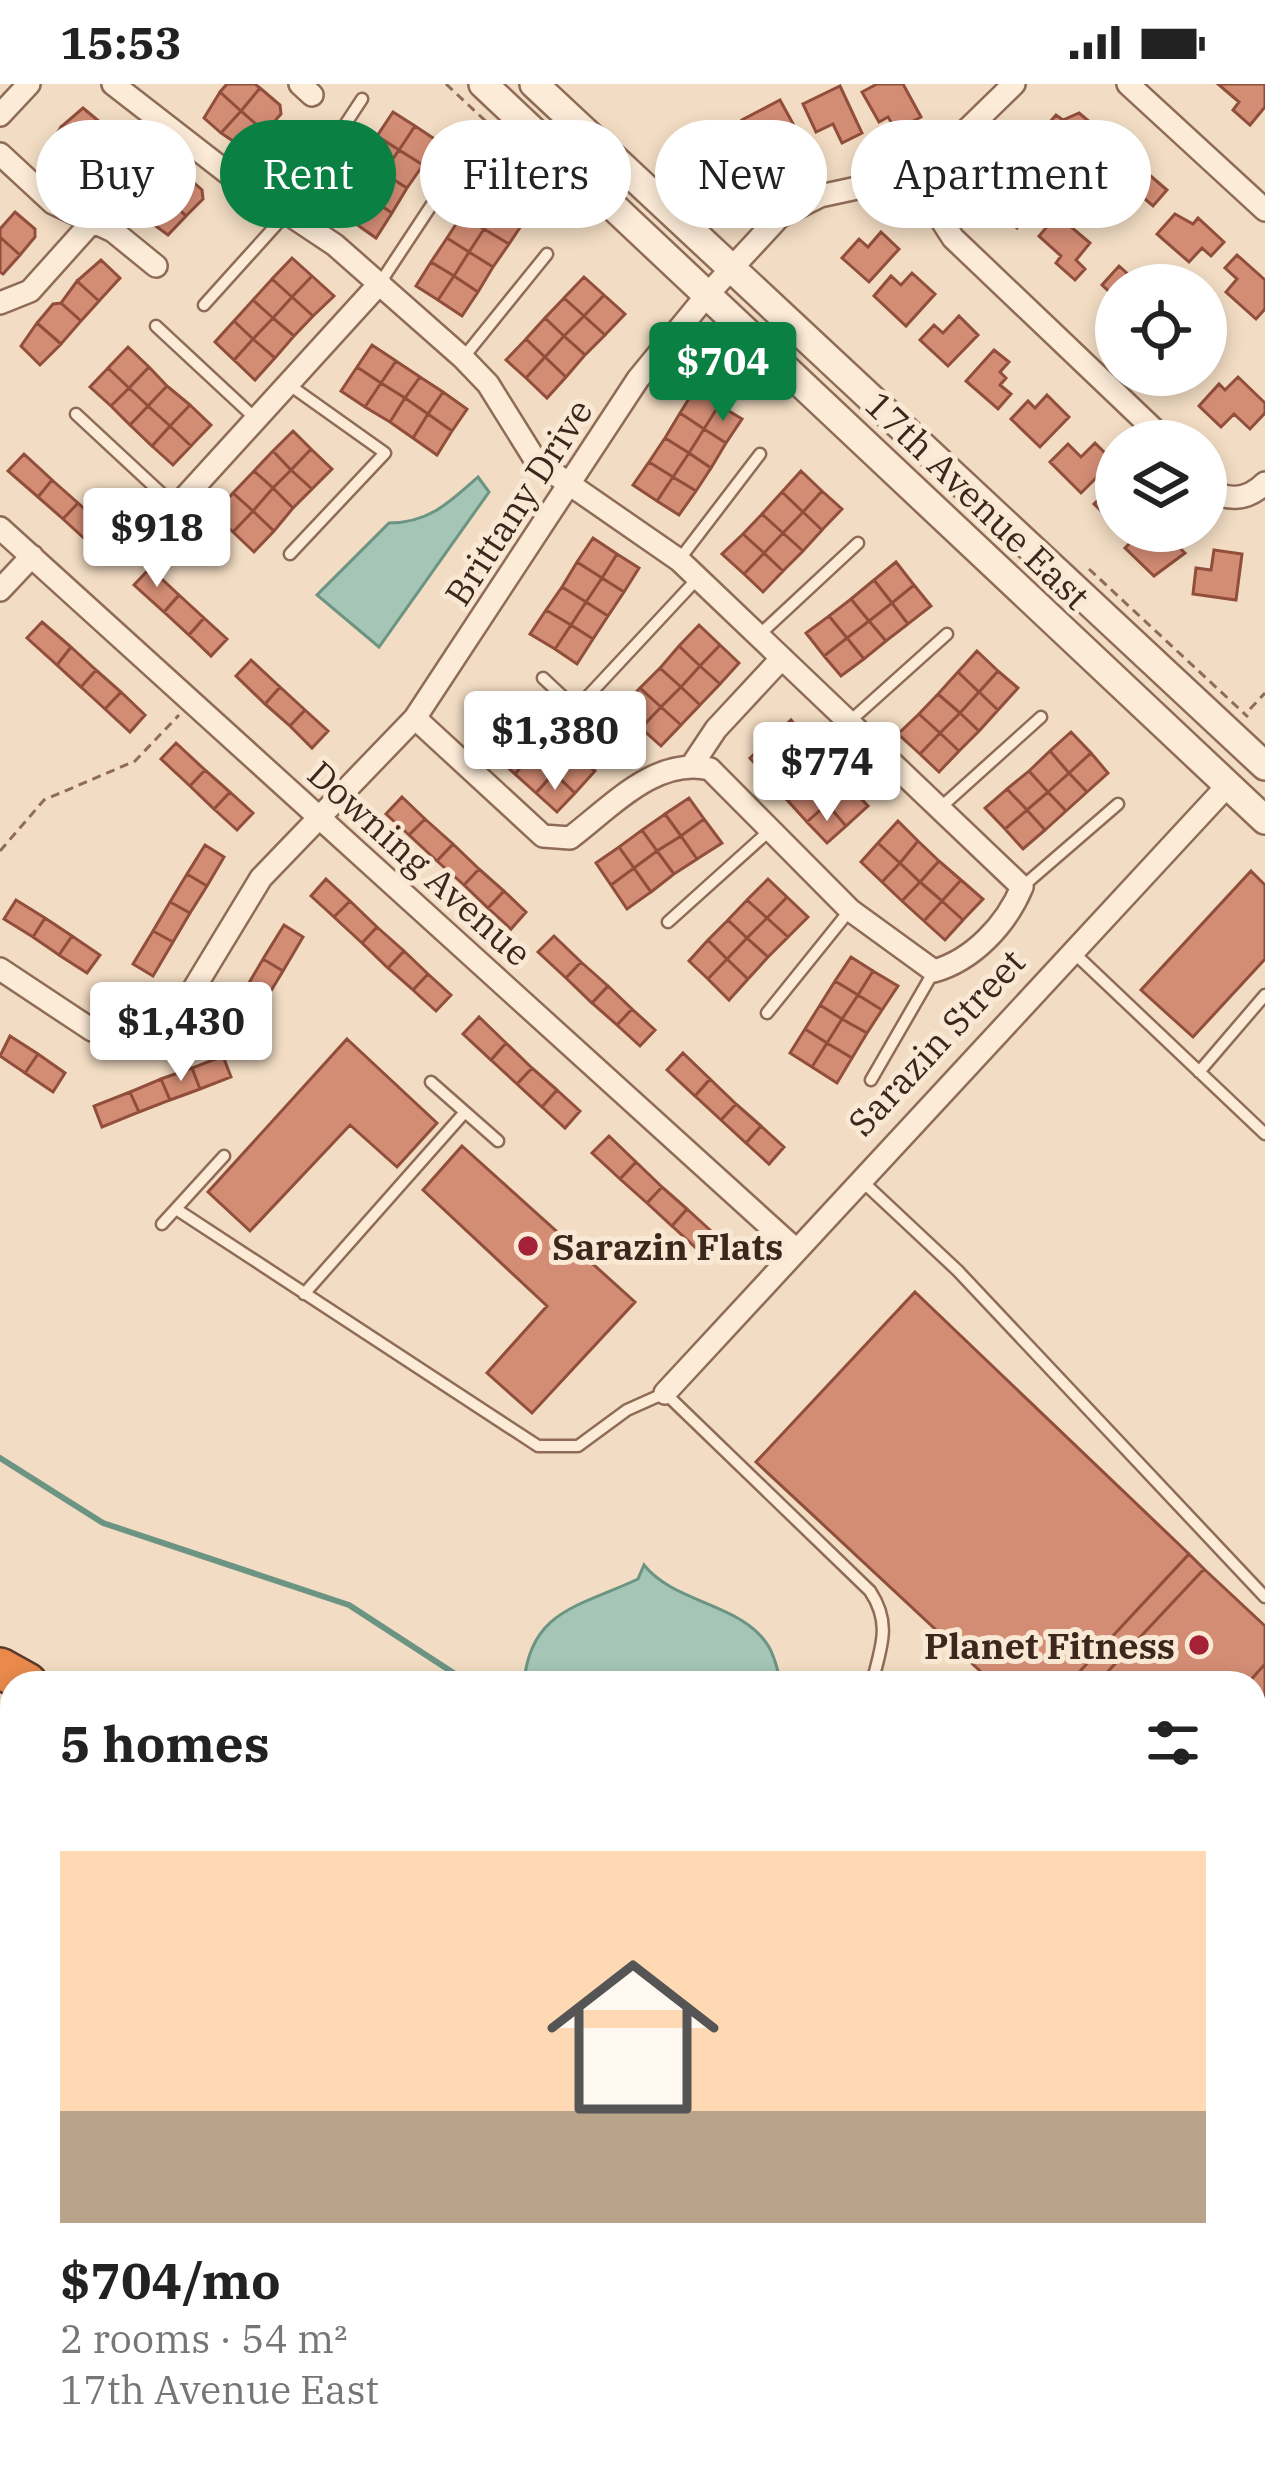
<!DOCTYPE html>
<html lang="en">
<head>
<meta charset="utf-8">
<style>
	body { margin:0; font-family:"IBM Plex Serif",serif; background:#f2f2f2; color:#222; height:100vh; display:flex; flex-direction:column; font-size:45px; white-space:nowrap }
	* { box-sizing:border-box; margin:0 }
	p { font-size:39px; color:#767676 }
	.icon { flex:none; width:66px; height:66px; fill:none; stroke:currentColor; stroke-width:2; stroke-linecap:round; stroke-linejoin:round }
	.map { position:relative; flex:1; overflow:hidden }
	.panel { position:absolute; left:0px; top:1587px; width:1266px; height:807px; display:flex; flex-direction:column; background:#fff; border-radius:36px 36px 0 0; box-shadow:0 6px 18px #0003 }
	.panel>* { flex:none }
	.guide { position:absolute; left:36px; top:36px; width:1194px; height:108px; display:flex; gap:24px }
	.controls { position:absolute; left:1095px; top:180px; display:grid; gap:24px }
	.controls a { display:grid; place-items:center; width:132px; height:132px; border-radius:50%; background:#fff; box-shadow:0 6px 18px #0003; font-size:60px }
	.price { position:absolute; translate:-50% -102px; padding:0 27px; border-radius:12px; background:#fff; color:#222; font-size:39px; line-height:78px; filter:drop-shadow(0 3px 6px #0008) }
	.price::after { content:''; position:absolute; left:50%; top:72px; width:36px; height:27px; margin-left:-18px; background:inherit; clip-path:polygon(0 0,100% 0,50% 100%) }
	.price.current { background:#0b8043; color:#fff }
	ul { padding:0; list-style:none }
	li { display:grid; align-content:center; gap:24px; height:636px; padding:0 60px }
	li+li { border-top:3px solid #e0e0e0 }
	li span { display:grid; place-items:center; height:372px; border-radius:0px; color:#555 }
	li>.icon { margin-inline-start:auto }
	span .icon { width:216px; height:216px; fill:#fffc; stroke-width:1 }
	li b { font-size:51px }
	h2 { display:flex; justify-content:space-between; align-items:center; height:144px; padding:0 60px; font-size:51px }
	.tag { padding:0 42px; border-radius:54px; background:#fff; box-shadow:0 6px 18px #0003; font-size:42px; line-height:108px }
	.tag.current { background:#0b8043; color:#fff }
	.status { display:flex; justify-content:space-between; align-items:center; height:84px; padding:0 60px; background:#fff; direction:ltr }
	.status svg { height:33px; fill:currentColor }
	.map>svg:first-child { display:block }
</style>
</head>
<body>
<div class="status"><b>15:53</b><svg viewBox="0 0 49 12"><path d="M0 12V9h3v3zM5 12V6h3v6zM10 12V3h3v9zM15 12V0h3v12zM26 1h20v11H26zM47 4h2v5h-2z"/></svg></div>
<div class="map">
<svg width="1265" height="2392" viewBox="0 0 1265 2392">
	<rect width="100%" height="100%" fill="#f2dcc3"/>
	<path fill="#a5c5b6" stroke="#6b9483" stroke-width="3" d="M478 393 489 408 379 563 317 511 389 439C429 439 450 418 478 393Z
		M644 1481C675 1520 743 1519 769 1563 775 1573 778 1588 781 1599H524C530 1526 581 1522 638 1495Z"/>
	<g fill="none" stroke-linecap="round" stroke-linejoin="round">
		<path stroke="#6b9483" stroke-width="6" d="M0 1374 103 1439 349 1521 469 1599
			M1254 1983 1265 1987"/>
	</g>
	<path fill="#d48d75" stroke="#904e3b" stroke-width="3" d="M227 0H255L260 4 241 27 220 8Z
		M877 0H903L921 33 896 46 888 33 879 38 862 8Z
		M1218 0H1265V23L1250 41 1233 26 1239 18Z
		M840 2 862 49 842 59 833 40 816 48 803 20Z
		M260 4 280 21 281 30 265 48 241 27Z
		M220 8 241 27 221 49 204 34Z
		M780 16 804 60 776 75 766 57 755 62 742 36Z
		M83 24 101 39 82 61 61 43Z
		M241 27 265 48 248 67 221 49Z
		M393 28 415 42 399 66 377 52Z
		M1079 29 1103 49 1091 63 1082 55 1070 69 1043 46 1056 31 1063 36Z
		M101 39 121 56 117 61 122 65 106 83 82 61Z
		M415 42 439 58 423 81 399 66Z
		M61 43 82 61 62 84 45 69Z
		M727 45 750 74 732 88 740 98 717 116 703 99 714 91 696 69Z
		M377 52 399 66 383 89 361 75Z
		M82 61 106 83 89 102 62 84Z
		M399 66 423 81 407 104 383 89Z
		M1107 68 1131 89 1138 81 1167 106 1153 122 1138 109 1126 123 1088 90Z
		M166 72 183 89 163 110 143 91Z
		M361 75 383 89 368 113 346 99Z
		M1005 76 1041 107 1017 144 996 126 1002 119 982 103Z
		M183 89 202 106 203 115 186 132 163 110Z
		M383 89 407 104 392 129 368 113Z
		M143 91 163 110 142 132 126 115Z
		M346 99 368 113 352 137 330 123Z
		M478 106 500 121 484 145 462 131Z
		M163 110 186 132 168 151 142 132Z
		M368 113 392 129 376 154 352 137Z
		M500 121 525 136 509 160 484 145Z
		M15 128 35 145V153L20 171 0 153V145Z
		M1175 130 1193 140 1198 134 1224 158 1211 172 1202 164 1189 178 1157 150Z
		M462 131 484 145 469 168 447 154Z
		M1057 131 1090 159 1076 176 1085 185 1075 196 1056 179 1061 172 1039 152Z
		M484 145 509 160 493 183 469 168Z
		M881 148 899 165 869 198 842 174 859 155 868 163Z
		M0 153 20 171 3 190 0 188Z
		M447 154 469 168 454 192 431 178Z
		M469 168 493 183 478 208 454 192Z
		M1237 171 1265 196V225L1256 235 1226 208 1237 195 1225 184Z
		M292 174 312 192 292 213 272 195Z
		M101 176 120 194 99 217 77 197Z
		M431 178 454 192 438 216 416 202Z
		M1119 182 1140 201H1116V214L1102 201Z
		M912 189 935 210 906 242 874 212 891 192 901 201Z
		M312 192 334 212 313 232 292 213Z
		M454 192 478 208 462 232 438 216Z
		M584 193 604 211 584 232 564 214Z
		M272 195 292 213 273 234 253 216Z
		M77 197 99 217 81 237 61 219Z
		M604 211 625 230 605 251 584 232Z
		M292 213 313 232 294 252 273 234Z
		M564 214 584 232 564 252 545 234Z
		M253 216 273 234 253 255 234 237Z
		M61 219 81 237 61 260 37 239 53 220Z
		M584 232 605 251 585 271 564 252Z
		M959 232 978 251 948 282 920 256 934 241 943 249Z
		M273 234 294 252 275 274 253 255Z
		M545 234 564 252 545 273 526 255Z
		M234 237 253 255 234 276 215 258Z
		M37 239 61 260 40 281 21 262Z
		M564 252 585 271 566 293 545 273Z
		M253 255 275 274 255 296 234 276Z
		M526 255 545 273 526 294 506 276Z
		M372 261 396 277 381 299 357 283Z
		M128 263 149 283 129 304 108 284Z
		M994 266 1009 278 1000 288 1006 294 1000 301 1011 310 998 325 966 297Z
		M545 273 566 293 547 314 526 294Z
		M396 277 420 293 405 314 381 299Z
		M149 283 167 302 148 322 129 304Z
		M357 283 381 299 365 323 341 307Z
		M108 284 129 304 111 322 90 303Z
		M420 293 443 308 428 330 405 314Z
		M1238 293 1265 319V329L1250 345 1234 330 1221 343 1199 322 1219 300 1225 306Z
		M381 299 405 314 390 338 365 323Z
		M167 302 190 321 170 342 148 322Z
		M129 304 148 322 130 341 111 322Z
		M695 305 719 321 704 345 680 329Z
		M443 308 467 325 452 347 428 330Z
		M1047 311 1069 333 1040 363 1011 335 1028 317 1035 324Z
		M405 314 428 330 413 354 390 338Z
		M190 321 211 341 191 362 170 342Z
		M719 321 742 335 726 359 704 345Z
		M148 322 170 342 152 362 130 341Z
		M680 329 704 345 689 369 665 354Z
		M428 330 452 347 437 371 413 354Z
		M170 342 191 362 173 381 152 362Z
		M704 345 726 359 711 384 689 369Z
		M293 347 311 365 291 386 273 367Z
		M665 354 689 369 673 393 649 378Z
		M1095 359 1113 377 1081 409 1050 378 1068 360 1081 373Z
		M311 365 332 385 312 405 291 386Z
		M273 367 291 386 273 404 254 387Z
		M689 369 711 384 696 407 673 393Z
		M24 370 52 396 38 413 8 387Z
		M649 378 673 393 657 417 633 401Z
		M291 386 312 405 293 424 273 404Z
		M254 387 273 404 253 427 233 409Z
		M801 387 822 407 803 428 782 408Z
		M673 393 696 407 679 431 657 417Z
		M52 396 78 419 63 435 38 413Z
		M273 404 293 424 274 447 253 427Z
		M1110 404 1116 410V441L1094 420Z
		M822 407 842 425 822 446 803 428Z
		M782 408 803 428 783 449 762 430Z
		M233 409 253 427 233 448 214 430Z
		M78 419 102 441 87 457 63 435Z
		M253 427 274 447 254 468 233 448Z
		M803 428 822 446 803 467 783 449Z
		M762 430 783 449 764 469 743 450Z
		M102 441 127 463 112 480 87 457Z
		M1141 448 1154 461 1165 450 1185 469 1154 492 1125 464Z
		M783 449 803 467 783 487 764 469Z
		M743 450 764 469 744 490 722 470Z
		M593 454 617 470 602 494 577 478Z
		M1214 466 1242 470 1236 516 1193 510 1196 484 1211 486Z
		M764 469 783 487 763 508 744 490Z
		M617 470 639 484 624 508 602 494Z
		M577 478 602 494 586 518 562 503Z
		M896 478 914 501 892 519 874 496Z
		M150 484 179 511 164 528 134 501Z
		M602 494 624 508 608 532 586 518Z
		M874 496 892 519 869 537 851 515Z
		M914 501 931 522 908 540 892 519Z
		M562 503 586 518 571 541 546 526Z
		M179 511 204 534 189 551 164 528Z
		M851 515 869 537 847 554 829 532Z
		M586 518 608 532 593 555 571 541Z
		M892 519 908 540 886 557 869 537Z
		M546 526 571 541 555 565 530 550Z
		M829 532 847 554 824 572 806 549Z
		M204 534 227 555 211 572 189 551Z
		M869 537 886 557 864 575 847 554Z
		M42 538 71 563 57 581 27 554Z
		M571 541 593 555 577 580 555 565Z
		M699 541 720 561 700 582 679 562Z
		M847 554 864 575 841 592 824 572Z
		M720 561 739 579 720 600 700 582Z
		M679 562 700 582 681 603 660 584Z
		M71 563 96 586 81 603 57 581Z
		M977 567 998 587 979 608 958 588Z
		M251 576 280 603 265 620 236 592Z
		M700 582 720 600 700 621 681 603Z
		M660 584 681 603 661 623 640 604Z
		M96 586 121 608 105 625 81 603Z
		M998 587 1018 604 998 626 979 608Z
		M958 588 979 608 960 629 938 610Z
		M280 603 305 626 290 642 265 620Z
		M681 603 700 621 681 641 661 623Z
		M640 604 661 623 641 644 620 624Z
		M121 608 145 631 130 648 105 625Z
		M979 608 998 626 979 647 960 629Z
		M510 609 531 630 512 651 491 631Z
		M938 610 960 629 940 649 919 630Z
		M661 623 681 641 661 662 641 644Z
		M305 626 328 647 312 664 290 642Z
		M960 629 979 647 959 667 940 649Z
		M531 630 551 649 532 670 512 651Z
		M919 630 940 649 920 670 898 650Z
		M491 631 512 651 494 671 473 651Z
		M791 636 809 659 789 678 769 656Z
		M1071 648 1091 669 1069 689 1050 667Z
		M551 649 573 668 554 689 532 670Z
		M940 649 959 667 939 688 920 670Z
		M512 651 532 670 515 690 494 671Z
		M769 656 789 678 769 696 750 674Z
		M176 659 205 686 190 702 161 675Z
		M809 659 828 680 807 699 789 678Z
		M1050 667 1069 689 1048 708 1029 687Z
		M573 668 595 687 575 709 554 689Z
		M1091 669 1108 689 1087 708 1069 689Z
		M532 670 554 689 536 709 515 690Z
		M789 678 807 699 788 717 769 696Z
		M828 680 848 701 827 720 807 699Z
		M205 686 230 708 214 725 190 702Z
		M1029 687 1048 708 1027 726 1007 705Z
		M554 689 575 709 557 728 536 709Z
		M1069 689 1087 708 1066 727 1048 708Z
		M807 699 827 720 807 738 788 717Z
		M848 701 868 722 846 742 827 720Z
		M1007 705 1027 726 1005 745 985 724Z
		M230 708 253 729 237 746 214 725Z
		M1048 708 1066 727 1045 746 1027 726Z
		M402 713 425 735 409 751 386 730Z
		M689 714 704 735 681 752 665 730Z
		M827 720 846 742 827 759 807 738Z
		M1027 726 1045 746 1023 765 1005 745Z
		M665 730 681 752 657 767 642 746Z
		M425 735 453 760 437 777 409 751Z
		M704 735 722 759 697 775 681 752Z
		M898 737 918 757 900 779 878 759Z
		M642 746 657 767 634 784 619 763Z
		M681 752 697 775 674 790 657 767Z
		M918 757 939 777 920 798 900 779Z
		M878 759 900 779 882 798 861 778Z
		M453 760 479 785 464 801 437 777Z
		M205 761 224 773 207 802 187 790Z
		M619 763 634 784 611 801 596 779Z
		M657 767 674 790 651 808 634 784Z
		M939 777 961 796 942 817 920 798Z
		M900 779 920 798 902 817 882 798Z
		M634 784 651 808 627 825 611 801Z
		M479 785 504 807 488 824 464 801Z
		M1251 787 1265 801V875L1193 953 1141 906Z
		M187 790 207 802 190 829 170 818Z
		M326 795 350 817 334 833 311 812Z
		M768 795 787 813 767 834 747 816Z
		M961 796 983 815 963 836 942 817Z
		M920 798 942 817 924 837 902 817Z
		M504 807 526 828 511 845 488 824Z
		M787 813 808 833 788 853 767 834Z
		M16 816 45 834 33 853 4 835Z
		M747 816 767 834 747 854 728 836Z
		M350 817 377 843 362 859 334 833Z
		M942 817 963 836 945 856 924 837Z
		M170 818 190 829 173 858 153 847Z
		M45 834 72 852 59 871 33 853Z
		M767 834 788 853 768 873 747 854Z
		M728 836 747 854 727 875 708 856Z
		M284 841 303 853 283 887 263 875Z
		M377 843 404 867 388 884 362 859Z
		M153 847 173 858 153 892 133 880Z
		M72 852 100 871 87 889 59 871Z
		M554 852 581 878 566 894 538 868Z
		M747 854 768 873 748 895 727 875Z
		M708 856 727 875 708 895 689 877Z
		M404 867 428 890 413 906 388 884Z
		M851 873 873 887 858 911 835 897Z
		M263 875 283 887 266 915 246 904Z
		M727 875 748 895 729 916 708 895Z
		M581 878 608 902 592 919 566 894Z
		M873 887 898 902 882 926 858 911Z
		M428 890 451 911 436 927 413 906Z
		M835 897 858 911 842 935 820 921Z
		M608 902 632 925 617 941 592 919Z
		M246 904 266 915 250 942 230 930Z
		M858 911 882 926 867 949 842 935Z
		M820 921 842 935 827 959 805 945Z
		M632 925 655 946 640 962 617 941Z
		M479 933 506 959 491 976 463 950Z
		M842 935 867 949 852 974 827 959Z
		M805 945 827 959 812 983 790 969Z
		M10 952 38 970 25 989 0 972Z
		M347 955 437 1039 397 1083 350 1041 250 1147 208 1108Z
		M506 959 532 984 517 1000 491 976Z
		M827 959 852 974 837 999 812 983Z
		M683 969 710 995 695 1012 667 986Z
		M38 970 65 989 53 1008 25 989Z
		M223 972 231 993 200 1005 192 984Z
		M192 984 200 1005 170 1016 161 995Z
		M532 984 557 1006 542 1023 517 1000Z
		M161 995 170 1016 139 1028 130 1008Z
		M710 995 736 1020 721 1036 695 1012Z
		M557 1006 580 1027 565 1044 542 1023Z
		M130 1008 139 1028 102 1043 94 1022Z
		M736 1020 761 1042 746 1059 721 1036Z
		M761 1042 784 1063 769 1080 746 1059Z
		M609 1052 636 1078 620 1095 592 1069Z
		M462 1062 635 1218 532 1329 487 1289 547 1222 423 1106Z
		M636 1078 662 1103 647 1119 620 1095Z
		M662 1103 687 1125 672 1142 647 1119Z
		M687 1125 710 1146 695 1163 672 1142Z
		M915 1208 1189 1470 1069 1599H993L756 1378Z
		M1189 1470 1204 1485 1097 1599H1069Z
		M1204 1485 1265 1542V1580L1248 1599H1104L1100 1596Z
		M1265 1580V1670L1264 1671 1254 1661V1599H1248Z
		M1265 1670V1822L1254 1811V1681Z
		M12 2313V2368L0 2357V2326Z
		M27 2382H251L241 2392H38Z"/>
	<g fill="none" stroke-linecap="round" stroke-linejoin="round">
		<defs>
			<path id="service" d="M380 199 456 84
				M204 221 287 129 362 15
				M156 242 256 335
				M463 274 547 170
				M288 300 385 369 290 470
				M76 330 175 422
				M679 476 760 370
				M759 551 858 459
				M543 594 576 625
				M849 638 947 550
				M605 653 576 625 698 494
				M940 724 1041 633
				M1022 803 1118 720
				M668 838 768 748
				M1073 868 1265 1050
				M767 929 850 826
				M1199 988 1265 911
				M871 996 934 887
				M431 998 498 1057
				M862 1097 958 1187 1265 1513
				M176 1125 538 1362H578L627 1326 665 1309 870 1507C892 1540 881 1563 872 1599
				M162 1140 224 1072
				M304 1210 465 1028
				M1254 1845 1265 1855
				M0 2266 12 2254
				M284 2392 293 2382"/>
			<path id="minor" d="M113 0 229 90
				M300 0 312 11
				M1128 0 1265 126
				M0 31 29 0
				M0 70 53 119 113 147 156 182
				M911 89 953 154 1166 357
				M287 129 335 161 463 274 488 300 536 377 679 476 1022 803C1006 841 973 876 934 887L850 826 710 685C656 672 610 724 570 754L543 752 415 634
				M0 219 30 207 91 139
				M1206 402C1225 418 1247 417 1265 399
				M176 423 380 199
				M0 444 795 1165
				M0 506 32 472
				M692 681 716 645 782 574
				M0 885 92 946 136 956 176 934 261 794 415 634 638 295 707 211 780 132 820 112 885 98 935 77 1014 0
				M665 1309 1228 701"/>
			<path id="tertiary" d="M483 0 1265 736
				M534 0 1265 682"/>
			<path id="trunk" d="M1254 2318 1265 2307
				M1254 2374 1265 2363"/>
			<path id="motorway" d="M0 1584 27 1599
				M0 1705 12 1713
				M1254 2166 1265 2171
				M718 2382 727 2392
				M1031 2382 1046 2392
				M1156 2382 1171 2392"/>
		</defs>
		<use href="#service" stroke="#8f6c57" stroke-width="15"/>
		<use href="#minor" stroke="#8f6c57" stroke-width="26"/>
		<use href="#tertiary" stroke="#8f6c57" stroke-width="32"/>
		<use href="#trunk" stroke="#5c3a2c" stroke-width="40"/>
		<use href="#motorway" stroke="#5c3a2c" stroke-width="44"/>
		<path stroke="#8f6c57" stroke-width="3" stroke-dasharray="9 6" stroke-linecap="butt" d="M446 0 509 59
			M1089 485 1248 633
			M1250 625 1265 609
			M0 767 44 716 135 677 179 631
			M1254 2275 1265 2263"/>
		<use href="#service" stroke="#fcebd7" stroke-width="10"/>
		<use href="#minor" stroke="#fcebd7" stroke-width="21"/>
		<use href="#tertiary" stroke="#fcebd7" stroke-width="27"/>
		<use href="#trunk" stroke="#f1aa72" stroke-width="36"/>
		<use href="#motorway" stroke="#e98a4c" stroke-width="39"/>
	</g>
	<g fill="#a42138" stroke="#f9e8d3" stroke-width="4.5">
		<circle cx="528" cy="1162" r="12"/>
		<circle cx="1199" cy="1561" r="12"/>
	</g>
	<g text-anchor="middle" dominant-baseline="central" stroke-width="10" stroke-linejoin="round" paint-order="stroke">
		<g font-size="36" fill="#3d271d" stroke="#f9e8d3">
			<text transform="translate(978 416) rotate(44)">17th Avenue East</text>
			<text transform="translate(518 418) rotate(-57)">Brittany Drive</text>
			<text transform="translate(420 779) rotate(42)">Downing Avenue</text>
			<text transform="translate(936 958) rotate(-47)">Sarazin Street</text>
		</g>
		<g font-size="36" font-weight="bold" fill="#3d271d" stroke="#f9e8d3" text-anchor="start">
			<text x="552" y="1162">Sarazin Flats</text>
			<text x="1175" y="1561" text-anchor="end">Planet Fitness</text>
		</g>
	</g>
</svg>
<div class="controls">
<a><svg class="icon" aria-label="locate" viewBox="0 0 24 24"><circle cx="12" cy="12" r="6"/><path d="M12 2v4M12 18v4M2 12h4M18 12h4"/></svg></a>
<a><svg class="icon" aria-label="layers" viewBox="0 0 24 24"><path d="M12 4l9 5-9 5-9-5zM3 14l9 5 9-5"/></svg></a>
</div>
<b class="price current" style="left:723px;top:340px">$704</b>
<b class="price" style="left:157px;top:506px">$918</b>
<b class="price" style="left:555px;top:709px">$1,380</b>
<b class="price" style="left:827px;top:740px">$774</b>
<b class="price" style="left:181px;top:1000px">$1,430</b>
<div class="guide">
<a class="tag">Buy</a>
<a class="tag current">Rent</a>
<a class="tag">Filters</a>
<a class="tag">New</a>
<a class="tag">Apartment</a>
</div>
<section class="panel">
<h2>5 homes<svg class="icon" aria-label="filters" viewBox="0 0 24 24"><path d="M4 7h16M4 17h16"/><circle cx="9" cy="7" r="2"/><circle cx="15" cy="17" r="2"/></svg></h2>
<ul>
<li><span style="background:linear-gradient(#ffd9b3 70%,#b9a48a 0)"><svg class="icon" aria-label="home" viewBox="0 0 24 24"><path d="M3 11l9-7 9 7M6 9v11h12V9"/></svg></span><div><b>$704/mo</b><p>2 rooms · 54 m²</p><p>17th Avenue East</p></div></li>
</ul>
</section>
</div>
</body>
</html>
